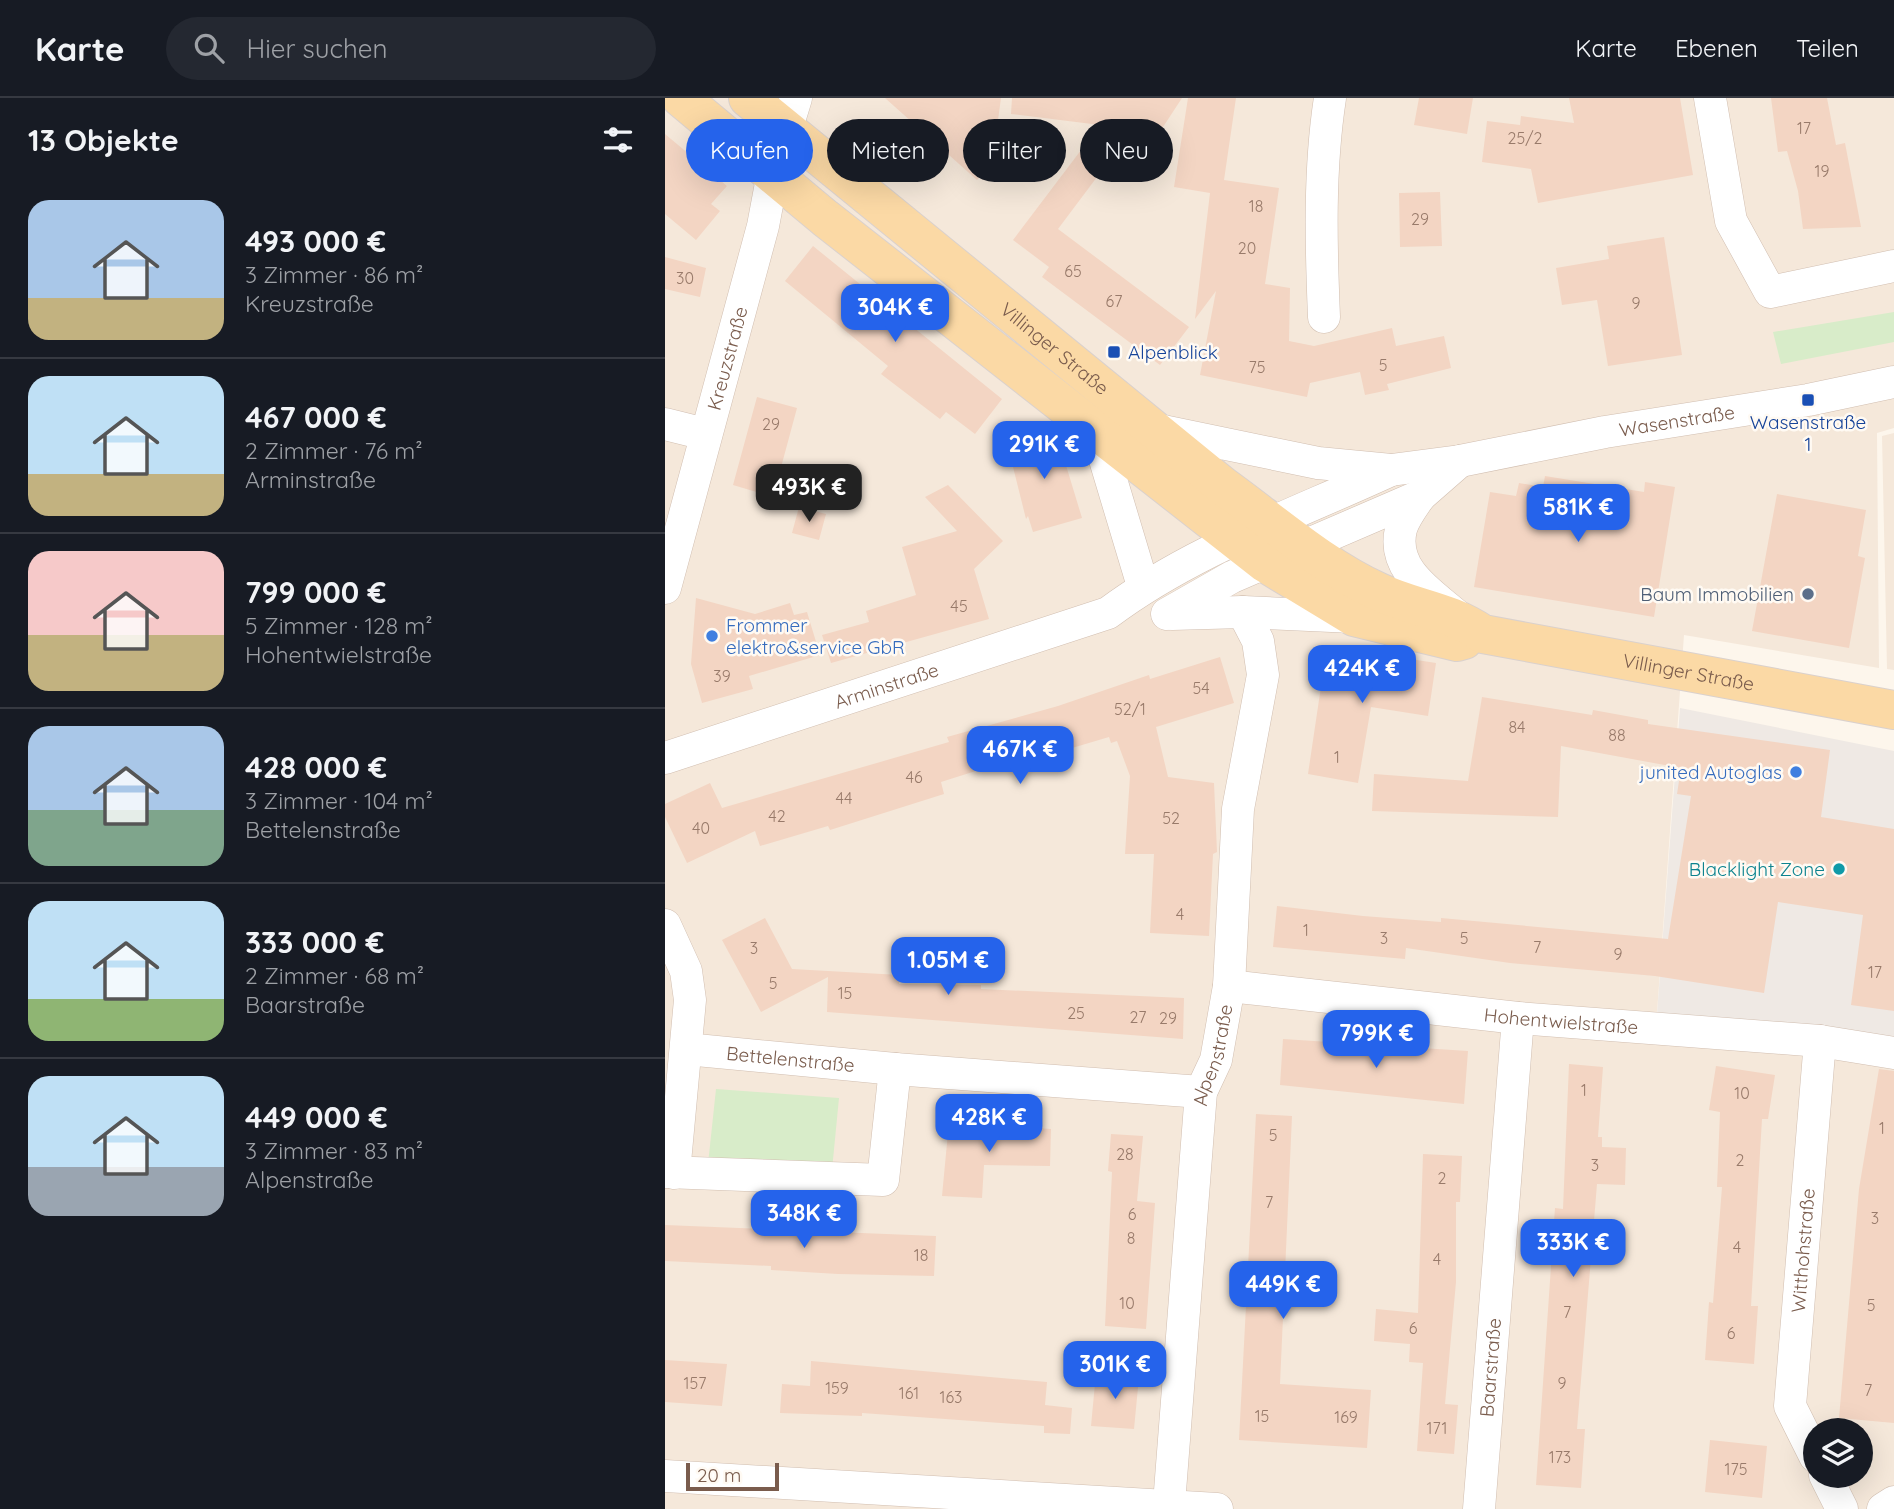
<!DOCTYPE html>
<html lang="de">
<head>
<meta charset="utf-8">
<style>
	body { margin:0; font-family:Quicksand,sans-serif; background:#242831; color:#f1f3f6; height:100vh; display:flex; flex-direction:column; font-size:26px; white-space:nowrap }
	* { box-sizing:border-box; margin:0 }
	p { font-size:23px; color:#9ea1a6 }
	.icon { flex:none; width:38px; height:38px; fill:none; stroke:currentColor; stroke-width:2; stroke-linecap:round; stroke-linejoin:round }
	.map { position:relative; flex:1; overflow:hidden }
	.sheet { display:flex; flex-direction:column; background:#171b24; width:665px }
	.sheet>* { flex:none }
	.banner { position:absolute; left:21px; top:21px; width:665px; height:63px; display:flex; gap:14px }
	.fabs { position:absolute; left:1138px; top:1320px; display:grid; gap:14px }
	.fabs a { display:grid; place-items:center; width:70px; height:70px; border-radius:50%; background:#171b24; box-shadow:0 7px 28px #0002; font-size:35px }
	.scale { position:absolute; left:21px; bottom:18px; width:93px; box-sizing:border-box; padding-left:7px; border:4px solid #7a5c4d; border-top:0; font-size:19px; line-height:24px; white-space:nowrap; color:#7a5c4d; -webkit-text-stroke:5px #fffaf3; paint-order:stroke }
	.price { position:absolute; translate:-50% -60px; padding:0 16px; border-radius:14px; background:#2563eb; color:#fff; font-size:23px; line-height:46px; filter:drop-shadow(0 2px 4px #0008) }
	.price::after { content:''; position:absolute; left:50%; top:42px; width:21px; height:16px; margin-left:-10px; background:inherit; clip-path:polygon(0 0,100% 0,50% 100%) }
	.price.current { background:#222; color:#fff }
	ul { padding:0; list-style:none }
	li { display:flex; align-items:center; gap:21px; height:175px; padding:0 28px }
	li+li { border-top:2px solid #363941 }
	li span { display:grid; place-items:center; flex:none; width:196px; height:140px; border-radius:21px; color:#555 }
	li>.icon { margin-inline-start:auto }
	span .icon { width:84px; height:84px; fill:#fffc; stroke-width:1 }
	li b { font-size:30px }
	h2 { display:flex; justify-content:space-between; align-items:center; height:84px; padding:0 28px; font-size:30px }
	.chip { padding:0 24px; border-radius:32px; background:#171b24; box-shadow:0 7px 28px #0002; font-size:24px; line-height:63px }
	.chip.current { background:#2563eb; color:#fff }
	header { display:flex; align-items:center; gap:42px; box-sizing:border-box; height:98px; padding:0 35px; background:#171b24; border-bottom:2px solid #363941 }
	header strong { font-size:33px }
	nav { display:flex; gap:38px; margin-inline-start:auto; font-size:24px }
	.search { width:490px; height:63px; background:#242831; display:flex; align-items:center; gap:18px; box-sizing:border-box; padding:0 24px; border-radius:38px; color:#9ea1a6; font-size:26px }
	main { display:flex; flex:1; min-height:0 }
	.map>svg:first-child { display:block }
</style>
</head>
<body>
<header>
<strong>Karte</strong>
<div class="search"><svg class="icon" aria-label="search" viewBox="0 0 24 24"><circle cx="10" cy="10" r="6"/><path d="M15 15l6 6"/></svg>Hier suchen</div>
<nav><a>Karte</a><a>Ebenen</a><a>Teilen</a></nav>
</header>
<main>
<section class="sheet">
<h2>13 Objekte<svg class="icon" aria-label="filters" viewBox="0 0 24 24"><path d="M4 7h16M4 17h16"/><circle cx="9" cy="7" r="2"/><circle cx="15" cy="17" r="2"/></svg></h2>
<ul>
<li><span style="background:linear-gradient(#a9c7e8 70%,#c2b280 0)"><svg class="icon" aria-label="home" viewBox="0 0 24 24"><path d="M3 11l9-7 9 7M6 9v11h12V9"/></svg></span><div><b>493 000 €</b><p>3 Zimmer · 86 m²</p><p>Kreuzstraße</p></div></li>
<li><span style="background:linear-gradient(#bfe0f5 70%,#c2b280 0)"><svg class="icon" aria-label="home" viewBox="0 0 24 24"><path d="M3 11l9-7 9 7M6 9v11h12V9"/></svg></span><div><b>467 000 €</b><p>2 Zimmer · 76 m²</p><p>Arminstraße</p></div></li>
<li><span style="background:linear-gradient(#f6c9c9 60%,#c2b280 0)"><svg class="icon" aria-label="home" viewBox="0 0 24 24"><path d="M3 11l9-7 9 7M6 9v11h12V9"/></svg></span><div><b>799 000 €</b><p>5 Zimmer · 128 m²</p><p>Hohentwielstraße</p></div></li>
<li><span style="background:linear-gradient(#a9c7e8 60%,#7fa58c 0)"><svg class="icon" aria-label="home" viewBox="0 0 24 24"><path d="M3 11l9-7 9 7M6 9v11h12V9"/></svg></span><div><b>428 000 €</b><p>3 Zimmer · 104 m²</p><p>Bettelenstraße</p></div></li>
<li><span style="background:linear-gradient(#bfe0f5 70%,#8fb573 0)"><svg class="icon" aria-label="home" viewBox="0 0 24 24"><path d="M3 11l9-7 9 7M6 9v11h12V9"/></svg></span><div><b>333 000 €</b><p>2 Zimmer · 68 m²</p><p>Baarstraße</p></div></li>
<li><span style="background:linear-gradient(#bfe0f5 65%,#9aa5b1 0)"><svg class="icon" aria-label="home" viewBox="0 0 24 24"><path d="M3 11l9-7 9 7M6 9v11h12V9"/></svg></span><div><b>449 000 €</b><p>3 Zimmer · 83 m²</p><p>Alpenstraße</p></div></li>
</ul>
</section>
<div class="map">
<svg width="1229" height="1411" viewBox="0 0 1229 1411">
	<rect width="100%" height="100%" fill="#fdf6ec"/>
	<path fill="#f5e8da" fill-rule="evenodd" d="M0 0H1229V330L1212 335 1214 570 1019 537 992 915 1229 942V1411H0ZM1150 1332H1195V1377H1150Z
		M1229 335V572L1222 571 1217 338Z"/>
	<path fill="#efe9e4" d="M1015 610 1229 653V942L992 916Z"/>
	<path fill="#d8ecc9" d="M1229 214V244L1116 266 1108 234Z
		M51 991 174 1000 167 1072 43 1066Z"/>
	<path fill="#f3d5c3" d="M220 0H336L327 66 312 82Z
		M347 0H517L464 81 441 67 393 131 524 229 495 267 377 179 384 169 348 142 435 27 346 16Z
		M523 0H571L559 82 614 90 600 186 625 190 624 243 649 248 727 230 731 248 779 238 786 270 722 286 724 292 700 297 695 274 645 285 642 299 535 277 551 193 530 221 545 95 509 89Z
		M754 0H808L802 36 749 27Z
		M904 0H1015L1028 77 873 105 866 71 817 64 822 23 855 27 856 18 909 25Z
		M1106 0H1162L1171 47 1180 45 1196 129 1138 131 1133 93 1122 53 1113 54Z
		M0 36 62 88 46 106 55 113 31 142 0 116Z
		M775 94 777 148 735 149 734 95Z
		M999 139 1017 257 943 268 932 202 897 207 891 170 944 161 942 148Z
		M148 148 337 301 310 336 281 314 275 321 216 276 223 268 120 183Z
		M0 159 41 170 35 199 0 191Z
		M92 299 132 310 108 399 68 387Z
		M390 331 417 420 368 434 363 418 361 421 342 345Z
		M880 378 979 394 980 384 1010 389 989 519 809 489 825 394 851 398 854 385 878 389Z
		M283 387 338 443 309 471 324 521 166 565 157 537 204 524 201 513 251 497 237 449 292 433 260 399Z
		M1112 396 1201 412 1193 458 1200 460 1184 550 1087 533Z
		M134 409 161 416 154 442 127 435Z
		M31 500 90 516 125 505 129 517 142 514 155 557 84 578 88 591 37 605 26 566Z
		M662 548 771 565 763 618 706 609 693 685 643 676Z
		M555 559 569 605 491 629 503 679 549 685 552 754 548 756 544 838 485 835 489 756H460L465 678 452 643 446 645 444 639 360 664 358 658 276 684 279 696 165 732 163 728 95 748 90 733 22 765 0 719V706L45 685 57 710 284 644 282 639 393 608 484 577 485 581Z
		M817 599 927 617 928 612 983 622V626L1165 652 1156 719 1229 731V913L1186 907 1198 817 1113 804 1099 895 990 878 845 865 741 850 740 861 608 849 612 808 698 818 776 824V820L1003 841 1026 698 1012 696 1016 670 896 648 893 719 707 713 709 676 803 683Z
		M100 820 127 871 235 877 234 886 316 887V891L519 900 518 941 162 914 163 879 96 914 57 842Z
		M618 941 803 953 799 1006 615 987Z
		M904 966 938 969 933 1039H937V1049L961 1050 960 1087 932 1086 912 1331H920L916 1390 871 1387 890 1110 898 1111Z
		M1051 968 1110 977 1103 1021H1097L1086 1208H1093L1089 1266 1040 1262 1044 1204 1048 1205 1057 1089H1052L1055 1014 1044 1012Z
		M1214 971 1229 973V1325L1174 1320 1194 1091Z
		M591 1016 627 1018 615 1286 706 1292 702 1350 574 1342Z
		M284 1024 386 1031 385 1068 319 1067 317 1100 277 1098Z
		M446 1036 478 1038 472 1103 490 1105 481 1231 440 1228 447 1074 443 1073Z
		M758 1056 797 1058 795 1104H791V1184L780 1306 793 1307 789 1356 752 1353 758 1265 744 1264 745 1246 709 1243 711 1211 753 1215Z
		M0 1127 271 1138 269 1178 173 1176 106 1172V1168L0 1163Z
		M0 1262 62 1266 57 1308 0 1304Z
		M146 1263 382 1284 380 1307 407 1310 405 1336 379 1335V1325V1328L197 1315V1318L115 1315 117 1286 145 1288Z
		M431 1275 474 1279 469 1331 426 1328Z
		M1045 1342 1102 1348 1097 1400 1040 1394Z"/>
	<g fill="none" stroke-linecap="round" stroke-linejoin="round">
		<defs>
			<g id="minor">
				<path d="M1045 0 1066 123 1105 194 1229 168"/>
				<path d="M659 219C656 147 654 71 665 0"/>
				<path d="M0 326 40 336"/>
				<path id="s1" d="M488 331 653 365 726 372 795 363 940 334 1143 302 1229 284"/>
				<path d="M432 335 478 488"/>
				<path d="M755 398C749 407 739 420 736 431 726 472 766 495 792 518"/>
				<path id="s2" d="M0 490 98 128 108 75 131 0"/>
				<path d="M502 516 567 479 755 398 795 363"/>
				<path d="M507 516 578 514 689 519"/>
				<path id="s3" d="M0 660 443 515C527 452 631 416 726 372"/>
				<path d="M0 827 21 873 25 902 9 1075"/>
				<path id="s4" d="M564 888 853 920 1155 943 1229 955"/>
				<path id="s5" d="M21 951 230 971"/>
				<path d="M0 1074 218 1082 230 971 536 994"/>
				<path id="s6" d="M1150 1358 1125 1308 1155 943"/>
				<path d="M1160 1377 1177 1411"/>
				<path d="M0 1378 552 1411"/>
				<path id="s7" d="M504 1406 536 994 551 962 564 888 573 711 598 577 593 543 578 514"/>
				<path id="s8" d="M814 1411 853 920"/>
				<path d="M1218 1411 1229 1404"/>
			</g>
			<g id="major">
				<path d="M16 0 160 120 600 465 689 519 792 544 799 542"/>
				<path id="s9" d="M83 0 558 388C608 424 657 468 714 494 751 511 783 512 818 536L1229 612"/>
			</g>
		</defs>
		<use href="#minor" stroke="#d1beb0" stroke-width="33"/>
		<use href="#major" stroke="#dad1cd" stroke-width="40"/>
		<use href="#minor" stroke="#fff" stroke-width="32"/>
		<use href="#major" stroke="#fbd9a5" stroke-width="38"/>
	</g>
	<g fill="#1a4fb4" stroke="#fffaf3" stroke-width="2.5">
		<rect x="442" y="247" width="14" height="14" rx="3.5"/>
		<rect x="1136" y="295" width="14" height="14" rx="3.5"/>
	</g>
	<circle fill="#5c6f8a" stroke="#fffaf3" stroke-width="2.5" cx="1143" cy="496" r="7"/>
	<g fill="#3f7fe0" stroke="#fffaf3" stroke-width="2.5">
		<circle cx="47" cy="538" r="7"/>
		<circle cx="1131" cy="674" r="7"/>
	</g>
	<circle fill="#0f9aa8" stroke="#fffaf3" stroke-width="2.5" cx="1174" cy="771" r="7"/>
	<g text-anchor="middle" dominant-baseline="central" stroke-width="5" stroke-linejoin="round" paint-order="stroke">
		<g font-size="16" fill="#987a6a">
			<text x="1139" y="30">17</text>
			<text x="860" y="40">25/2</text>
			<text x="1157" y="73">19</text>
			<text x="591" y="108">18</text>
			<text x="755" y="121">29</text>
			<text x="582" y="150">20</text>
			<text x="408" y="173">65</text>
			<text x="20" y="180">30</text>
			<text x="449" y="203">67</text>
			<text x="971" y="205">9</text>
			<text x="718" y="267">5</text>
			<text x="592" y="269">75</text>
			<text x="106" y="326">29</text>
			<text x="294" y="508">45</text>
			<text x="57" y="578">39</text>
			<text x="536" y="590">54</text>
			<text x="465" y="611">52/1</text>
			<text x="852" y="629">84</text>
			<text x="952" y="637">88</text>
			<text x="672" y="659">1</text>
			<text x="249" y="679">46</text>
			<text x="179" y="700">44</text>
			<text x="112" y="718">42</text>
			<text x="506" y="720">52</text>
			<text x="36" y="730">40</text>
			<text x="515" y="816">4</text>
			<text x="641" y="832">1</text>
			<text x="719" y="840">3</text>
			<text x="799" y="840">5</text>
			<text x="872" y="849">7</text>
			<text x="89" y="850">3</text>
			<text x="953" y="856">9</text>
			<text x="1210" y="874">17</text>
			<text x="108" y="885">5</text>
			<text x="180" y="895">15</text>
			<text x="411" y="915">25</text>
			<text x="473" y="919">27</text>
			<text x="503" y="920">29</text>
			<text x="919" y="992">1</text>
			<text x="1077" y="995">10</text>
			<text x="1217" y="1030">1</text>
			<text x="608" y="1037">5</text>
			<text x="460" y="1056">28</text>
			<text x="1075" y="1062">2</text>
			<text x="930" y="1067">3</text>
			<text x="777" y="1080">2</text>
			<text x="604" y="1104">7</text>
			<text x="467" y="1116">6</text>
			<text x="1210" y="1120">3</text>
			<text x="466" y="1140">8</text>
			<text x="1072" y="1149">4</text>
			<text x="256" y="1157">18</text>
			<text x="772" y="1161">4</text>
			<text x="462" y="1205">10</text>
			<text x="1206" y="1207">5</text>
			<text x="902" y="1214">7</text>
			<text x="748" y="1230">6</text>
			<text x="1066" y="1235">6</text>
			<text x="30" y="1285">157</text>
			<text x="897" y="1285">9</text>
			<text x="172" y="1290">159</text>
			<text x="1203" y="1292">7</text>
			<text x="244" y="1295">161</text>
			<text x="286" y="1299">163</text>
			<text x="597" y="1318">15</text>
			<text x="681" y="1319">169</text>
			<text x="772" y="1330">171</text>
			<text x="895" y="1359">173</text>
			<text x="1071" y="1371">175</text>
		</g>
		<g font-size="19" fill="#7a5c4d" stroke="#fffaf3">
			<text stroke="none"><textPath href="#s9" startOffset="396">Villinger Straße</textPath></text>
			<text stroke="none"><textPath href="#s2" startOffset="238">Kreuzstraße</textPath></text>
			<text stroke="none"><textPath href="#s1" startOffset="532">Wasenstraße</textPath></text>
			<text stroke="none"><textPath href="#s9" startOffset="1124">Villinger Straße</textPath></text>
			<text stroke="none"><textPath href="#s3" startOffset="233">Arminstraße</textPath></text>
			<text stroke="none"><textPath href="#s4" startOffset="334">Hohentwielstraße</textPath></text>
			<text stroke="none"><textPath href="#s7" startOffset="452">Alpenstraße</textPath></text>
			<text stroke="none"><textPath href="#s5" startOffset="105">Bettelenstraße</textPath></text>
			<text stroke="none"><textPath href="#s6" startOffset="212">Witthohstraße</textPath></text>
			<text stroke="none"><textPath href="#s8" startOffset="142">Baarstraße</textPath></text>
		</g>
		<g font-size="19" fill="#164399" stroke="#fffaf3" text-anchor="start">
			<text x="463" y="254">Alpenblick</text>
			<text x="1143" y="324" text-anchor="middle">Wasenstraße<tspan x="1143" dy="22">1</tspan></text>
		</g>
		<g font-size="19" fill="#4e5e75" stroke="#fffaf3" text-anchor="end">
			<text x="1129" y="496">Baum Immobilien</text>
		</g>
		<g font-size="19" fill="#366cbe" stroke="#fffaf3" text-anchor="start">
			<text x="61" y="527">Frommer<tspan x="61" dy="22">elektro&amp;service GbR</tspan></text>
			<text x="1117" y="674" text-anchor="end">junited Autoglas</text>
		</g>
		<g font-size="19" fill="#0d838f" stroke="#fffaf3" text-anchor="end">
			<text x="1160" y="771">Blacklight Zone</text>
		</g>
	</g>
</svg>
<div class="fabs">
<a><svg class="icon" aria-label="layers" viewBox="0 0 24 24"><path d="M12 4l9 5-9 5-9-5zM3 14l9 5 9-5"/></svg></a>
</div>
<div class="scale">20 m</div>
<b class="price" style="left:230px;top:246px">304K €</b>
<b class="price" style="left:379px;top:383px">291K €</b>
<b class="price current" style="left:144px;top:426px">493K €</b>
<b class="price" style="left:913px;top:446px">581K €</b>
<b class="price" style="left:697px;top:607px">424K €</b>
<b class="price" style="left:355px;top:688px">467K €</b>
<b class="price" style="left:283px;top:899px">1.05M €</b>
<b class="price" style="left:711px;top:972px">799K €</b>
<b class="price" style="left:324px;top:1056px">428K €</b>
<b class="price" style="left:139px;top:1152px">348K €</b>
<b class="price" style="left:908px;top:1181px">333K €</b>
<b class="price" style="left:618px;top:1223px">449K €</b>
<b class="price" style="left:450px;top:1303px">301K €</b>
<div class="banner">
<a class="chip current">Kaufen</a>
<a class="chip">Mieten</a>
<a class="chip">Filter</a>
<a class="chip">Neu</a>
</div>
</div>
</main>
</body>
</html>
